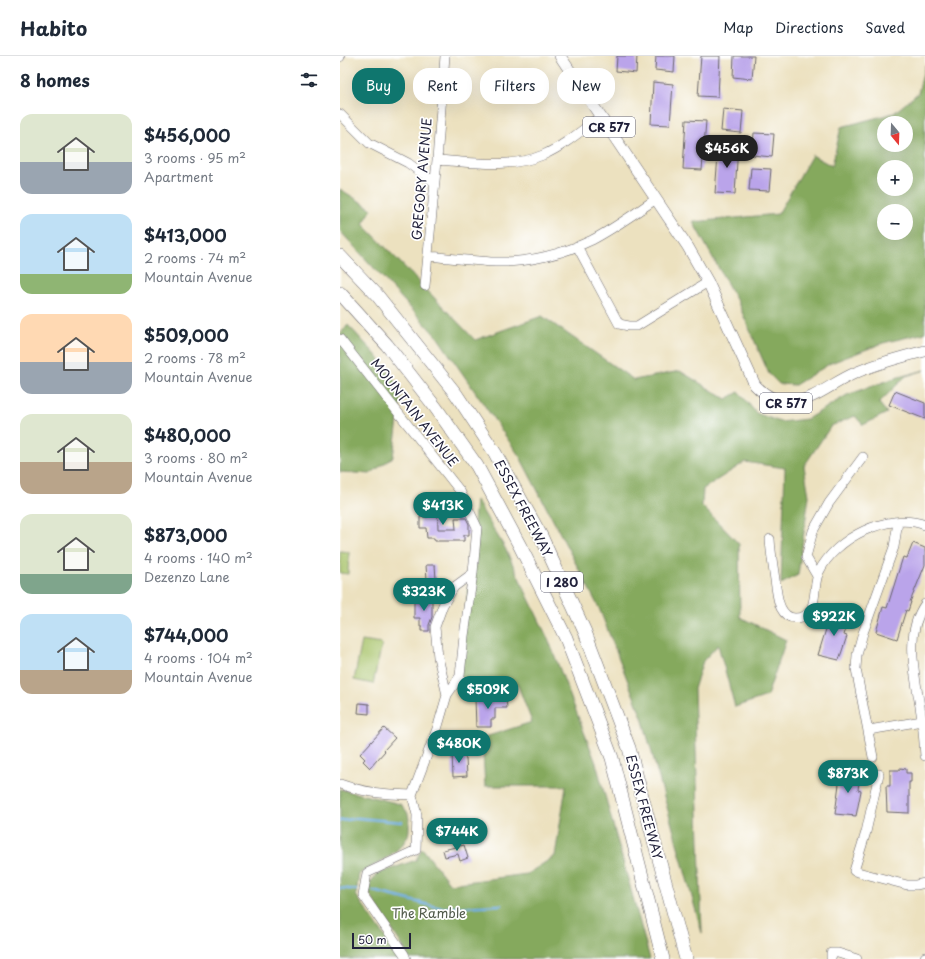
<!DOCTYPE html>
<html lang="en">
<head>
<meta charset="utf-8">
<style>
	body { margin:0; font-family:"Playpen Sans",sans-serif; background:#f6f6f7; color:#1f2937; height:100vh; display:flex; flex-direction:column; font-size:15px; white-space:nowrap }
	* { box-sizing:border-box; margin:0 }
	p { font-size:13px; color:#747a83 }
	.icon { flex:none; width:22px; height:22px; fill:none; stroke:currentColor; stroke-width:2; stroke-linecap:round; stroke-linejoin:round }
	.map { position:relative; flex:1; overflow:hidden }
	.sheet { display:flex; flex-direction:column; background:#fff; width:340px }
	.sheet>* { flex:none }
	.hud { position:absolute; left:12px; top:12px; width:380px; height:36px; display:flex; gap:8px }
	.needle { width:26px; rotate:161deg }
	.tools { position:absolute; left:537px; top:60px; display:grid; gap:8px }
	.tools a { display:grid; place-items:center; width:36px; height:36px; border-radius:50%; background:#fff; box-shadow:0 4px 16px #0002; font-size:20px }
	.scale { position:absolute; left:12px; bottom:10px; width:59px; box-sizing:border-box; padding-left:4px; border:2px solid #22223b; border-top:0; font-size:11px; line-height:14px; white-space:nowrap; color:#22223b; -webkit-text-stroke:3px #fff; paint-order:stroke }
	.price { position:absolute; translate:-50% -34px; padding:0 9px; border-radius:14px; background:#0f766e; color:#fff; font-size:13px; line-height:26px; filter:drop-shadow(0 1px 2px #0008) }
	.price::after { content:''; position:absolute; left:50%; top:24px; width:12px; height:9px; margin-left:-6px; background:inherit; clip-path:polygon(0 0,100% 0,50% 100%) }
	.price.on { background:#222; color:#fff }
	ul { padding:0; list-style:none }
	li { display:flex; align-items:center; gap:12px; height:100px; padding:0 20px }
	li span { display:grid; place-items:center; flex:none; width:112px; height:80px; border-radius:12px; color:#555 }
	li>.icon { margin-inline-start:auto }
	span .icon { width:48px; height:48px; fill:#fffc; stroke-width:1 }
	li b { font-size:17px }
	h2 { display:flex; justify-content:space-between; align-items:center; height:48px; padding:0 20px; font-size:17px }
	.chip { padding:0 14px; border-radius:16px; background:#fff; box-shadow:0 4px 16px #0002; font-size:14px; line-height:36px }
	.chip.on { background:#0f766e; color:#fff }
	header { display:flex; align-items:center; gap:24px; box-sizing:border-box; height:56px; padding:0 20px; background:#fff; border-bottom:1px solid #e0e1e3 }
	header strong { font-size:19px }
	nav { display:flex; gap:22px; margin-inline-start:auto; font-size:14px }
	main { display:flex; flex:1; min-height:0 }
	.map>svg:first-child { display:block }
</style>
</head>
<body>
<header>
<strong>Habito</strong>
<nav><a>Map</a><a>Directions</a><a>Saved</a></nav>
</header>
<main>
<section class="sheet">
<h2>8 homes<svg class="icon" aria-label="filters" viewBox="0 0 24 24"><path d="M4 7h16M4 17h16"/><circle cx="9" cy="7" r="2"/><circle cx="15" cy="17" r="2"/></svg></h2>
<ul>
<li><span style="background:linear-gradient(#dfe7d0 60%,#9aa5b1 0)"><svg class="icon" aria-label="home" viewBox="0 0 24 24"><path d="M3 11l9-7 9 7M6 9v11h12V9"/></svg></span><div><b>$456,000</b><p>3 rooms · 95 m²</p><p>Apartment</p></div></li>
<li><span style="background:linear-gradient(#bfe0f5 75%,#8fb573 0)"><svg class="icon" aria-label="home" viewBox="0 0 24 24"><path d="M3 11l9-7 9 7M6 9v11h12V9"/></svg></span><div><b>$413,000</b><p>2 rooms · 74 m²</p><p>Mountain Avenue</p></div></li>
<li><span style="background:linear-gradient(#ffd9b3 60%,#9aa5b1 0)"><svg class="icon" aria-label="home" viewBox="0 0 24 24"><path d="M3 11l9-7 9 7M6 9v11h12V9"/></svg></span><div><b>$509,000</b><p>2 rooms · 78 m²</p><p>Mountain Avenue</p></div></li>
<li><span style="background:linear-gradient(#dfe7d0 60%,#b9a48a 0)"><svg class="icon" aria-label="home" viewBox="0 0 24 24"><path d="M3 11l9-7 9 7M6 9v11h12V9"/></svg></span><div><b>$480,000</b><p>3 rooms · 80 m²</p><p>Mountain Avenue</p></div></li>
<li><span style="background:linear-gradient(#dfe7d0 75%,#7fa58c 0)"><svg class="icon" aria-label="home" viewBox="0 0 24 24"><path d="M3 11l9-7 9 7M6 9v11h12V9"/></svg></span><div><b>$873,000</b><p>4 rooms · 140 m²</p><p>Dezenzo Lane</p></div></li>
<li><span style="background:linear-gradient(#bfe0f5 70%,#b9a48a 0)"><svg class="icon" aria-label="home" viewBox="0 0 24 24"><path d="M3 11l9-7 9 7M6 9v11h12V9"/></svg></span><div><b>$744,000</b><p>4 rooms · 104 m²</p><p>Mountain Avenue</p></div></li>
</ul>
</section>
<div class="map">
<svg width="585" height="903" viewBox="0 0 585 903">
	<rect width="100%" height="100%" fill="#fff"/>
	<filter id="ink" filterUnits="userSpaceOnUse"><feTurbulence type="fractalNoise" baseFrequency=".025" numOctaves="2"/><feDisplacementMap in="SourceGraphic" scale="8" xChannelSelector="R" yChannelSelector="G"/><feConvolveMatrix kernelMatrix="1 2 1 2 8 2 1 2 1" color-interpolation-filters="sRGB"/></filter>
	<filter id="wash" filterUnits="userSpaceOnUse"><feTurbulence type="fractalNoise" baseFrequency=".012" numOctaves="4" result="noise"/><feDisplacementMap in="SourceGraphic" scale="16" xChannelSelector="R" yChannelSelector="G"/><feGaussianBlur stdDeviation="0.9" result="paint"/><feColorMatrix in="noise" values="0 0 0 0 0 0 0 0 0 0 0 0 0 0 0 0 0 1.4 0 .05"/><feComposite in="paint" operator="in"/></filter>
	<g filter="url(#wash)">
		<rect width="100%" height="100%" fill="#ece1bf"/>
		<path fill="#a7c369" stroke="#647252" d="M0 495 9 496 8 518 0 517Z
			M22 585 42 588 33 628 14 624Z"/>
		<path fill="#85a95d" stroke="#54664c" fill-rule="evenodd" d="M585 9V277L543 287 491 307 455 329 439 328 429 318 398 247 353 166 438 158 472 99 492 110 501 71 554 57 578 37ZM544 67H566V89H544ZM544 111H566V133H544ZM544 155H566V177H544Z
			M0 133 32 153 23 168 135 284 202 260 294 324 340 315 386 343 399 336 416 357 440 366 467 363 507 339 555 322 585 314 566 320 539 347 547 357 523 369 515 360 491 370 464 410 469 440 458 519 441 528 445 412 405 406 363 433 362 450 399 488 400 561 446 584 427 640 395 651 378 589 363 605 354 633 362 877 302 661 259 552 180 401 98 282 0 175Z
			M8 269 37 300 62 335 53 401 30 418 0 416V278Z
			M136 444 165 492 209 585 256 707 310 903H69L65 894 30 839 29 828 37 818 76 804 82 792 110 828 187 818 215 800 226 730H145L142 682 192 666 177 627 119 630Z
			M0 733 60 748C69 756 69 759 69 770 69 773 69 777 68 779 62 796 34 809 19 818L16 839 54 894 58 903H0Z"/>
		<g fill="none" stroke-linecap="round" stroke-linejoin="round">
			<path stroke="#71afe3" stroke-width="2.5" d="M0 765 18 762 62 766
				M0 832 17 834
				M33 835 101 852 161 849"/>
		</g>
		<g id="blocks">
			<path fill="#baa4ea" d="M277 0H297L296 17 276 15Z
				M316 0H335L334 16 315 14Z
				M361 0H380L378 41 358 40Z
				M394 0H414L412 23 393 21Z
				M313 26 333 28 330 69 311 68Z
				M383 53 403 55 401 77 381 75Z
				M346 64 366 65 362 114 343 113Z
				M414 77 434 78 432 101 412 99Z
				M379 87 398 89 395 138 375 137Z
				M411 112 431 113 429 135 409 134Z
				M555 335 585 347V363L549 349Z
				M88 443H97L98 473H116L115 462H126L129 468V479H124V485H95L94 482H87L86 472H80V461H88Z
				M573 487 585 492V509L570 546H571L568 555 566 554 557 583 536 576 543 551 547 552 563 501 567 502Z
				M86 509H95L96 523 87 524Z
				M80 540H92V561L89 569V575H82V570H80V562H74V545H80Z
				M493 557 509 563 504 579 507 580 499 604 478 599 487 570 485 569 487 560 492 562Z
				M166 642 167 652H155V663H151V671H136L135 643Z
				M19 647 29 648V658L18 657Z
				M44 672 55 682 44 694 45 695 30 712 23 705 25 703 20 698Z
				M112 695H125V702H126L127 720 113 721Z
				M560 712 566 713V717H571V726H569V757L547 756 546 730H550V714H560Z
				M504 714 520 718 518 734 521 735 516 760 495 758 499 728 497 727 498 718 503 719Z
				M124 789 128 802 120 805 118 798 105 801 103 794Z"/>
		</g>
	</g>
	<g filter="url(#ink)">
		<use href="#blocks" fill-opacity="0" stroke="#696569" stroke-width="1"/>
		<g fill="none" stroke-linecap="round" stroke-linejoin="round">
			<defs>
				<path id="minor" d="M0 1V0
					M0 58 29 87 68 107 94 126
					M97 104C131 106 170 113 203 99 224 90 242 74 261 60
					M237 190 279 268 289 270H297L368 226
					M88 200C110 202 132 205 155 206 187 207 223 198 252 184 275 172 295 157 316 143
					M85 230 97 104 105 0
					M0 283 120 435 137 471 133 517 114 531 103 549 95 571 98 601 107 639 98 670 72 739 77 759 76 794 27 817 23 839 64 898 66 903
					M430 483C431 500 434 515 436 531 437 538 438 546 441 552 444 558 449 562 455 562 460 562 466 560 469 556 477 547 473 528 479 516 495 482 549 455 585 469
					M477 520 466 501 473 475 489 447 523 401
					M585 548C563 579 576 622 581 657 583 671 584 686 585 700
					M107 639 120 620 124 580 133 517
					M529 674 582 665
					M533 701 516 613 517 599 523 577 554 491 558 466
					M539 718 526 776 514 815 567 829H576L585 827
					M0 728C25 737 45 738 72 739
					M491 903V897H498L517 903
					M585 903V901"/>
				<path id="major" d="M220 0 348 191 368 226 415 329C452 367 479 333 515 317 538 307 561 301 585 295"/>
				<path id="highway" d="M0 200 37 239 116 338 155 397 201 480 245 576 289 692 346 903
					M0 237 47 289 96 352 137 410 181 492 226 582 272 702 323 903"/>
			</defs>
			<use href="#minor" stroke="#696569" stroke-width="10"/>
			<use href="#major" stroke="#696569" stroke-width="12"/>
			<use href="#highway" stroke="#696569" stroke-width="14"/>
			<use href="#minor" stroke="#fff" stroke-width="9"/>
			<use href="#major" stroke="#fff" stroke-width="11"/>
			<use href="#highway" stroke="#fff" stroke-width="13"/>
		</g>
	</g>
	<g text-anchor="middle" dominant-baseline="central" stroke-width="3.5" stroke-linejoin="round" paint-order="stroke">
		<g fill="#fff" stroke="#646476" stroke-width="1">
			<rect x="243" y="61" width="52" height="20" rx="3"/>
			<rect x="420" y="337" width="52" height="20" rx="3"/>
			<rect x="201" y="516" width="42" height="20" rx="3"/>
		</g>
		<g font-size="12" font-weight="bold" fill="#22223b">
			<text x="269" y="71">CR 577</text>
			<text x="446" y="347">CR 577</text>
			<text x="222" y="526">I 280</text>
		</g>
		<g font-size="13" fill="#22223b" stroke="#fff">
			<text transform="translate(81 123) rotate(-85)">GREGORY AVENUE</text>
			<text transform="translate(75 356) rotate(52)">MOUNTAIN AVENUE</text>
			<text transform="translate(184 452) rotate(62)">ESSEX FREEWAY</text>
			<text transform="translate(305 751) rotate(75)">ESSEX FREEWAY</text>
		</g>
		<g font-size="13" fill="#515a4b" stroke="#fff">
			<text x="89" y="856">The Ramble</text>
		</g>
	</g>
</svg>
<div class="tools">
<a><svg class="needle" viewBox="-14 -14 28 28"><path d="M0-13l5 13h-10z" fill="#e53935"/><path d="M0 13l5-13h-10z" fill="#747a83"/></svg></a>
<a>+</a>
<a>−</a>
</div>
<div class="scale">50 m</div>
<b class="price on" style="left:387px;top:113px">$456K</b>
<b class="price" style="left:103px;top:470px">$413K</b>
<b class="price" style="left:84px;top:556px">$323K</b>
<b class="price" style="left:494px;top:581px">$922K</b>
<b class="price" style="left:148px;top:654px">$509K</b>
<b class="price" style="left:119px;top:708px">$480K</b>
<b class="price" style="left:508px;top:738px">$873K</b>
<b class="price" style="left:117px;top:796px">$744K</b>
<div class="hud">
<a class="chip on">Buy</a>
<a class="chip">Rent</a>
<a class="chip">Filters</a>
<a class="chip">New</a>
</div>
</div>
</main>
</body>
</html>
